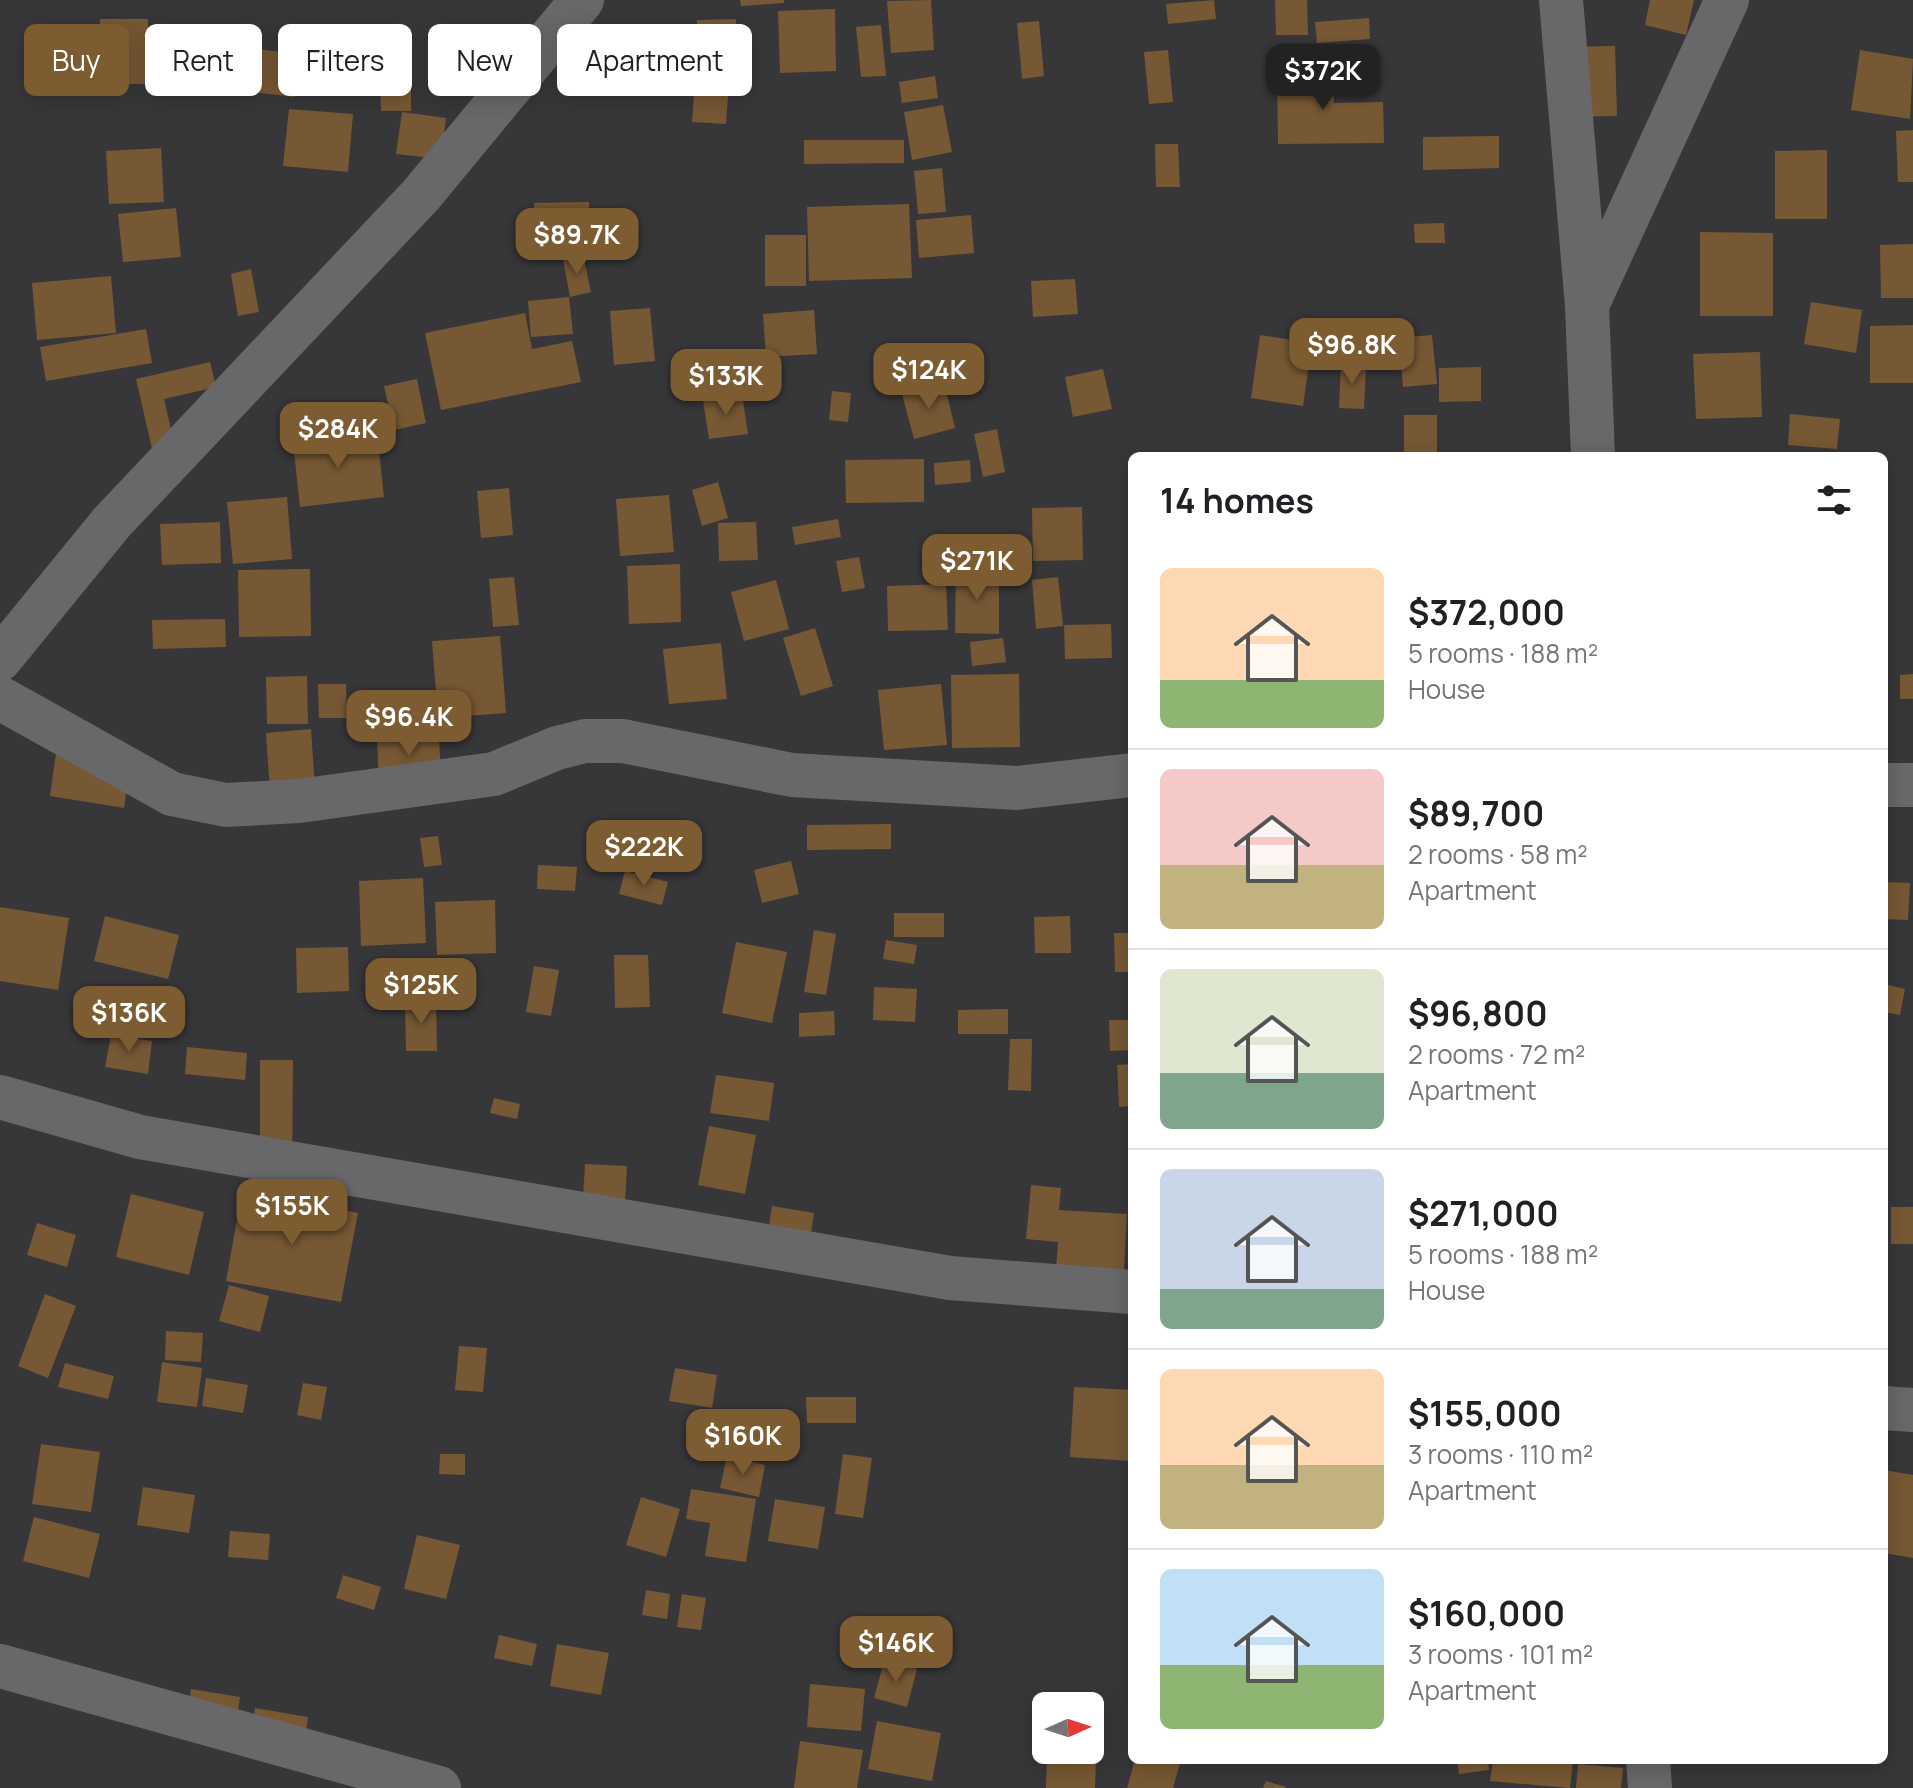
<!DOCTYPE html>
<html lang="en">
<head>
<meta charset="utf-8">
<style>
	body { margin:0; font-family:Manrope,sans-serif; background:#f6f6f6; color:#202124; height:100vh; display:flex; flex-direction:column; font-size:30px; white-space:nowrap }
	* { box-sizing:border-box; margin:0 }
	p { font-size:26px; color:#757577 }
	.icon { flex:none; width:44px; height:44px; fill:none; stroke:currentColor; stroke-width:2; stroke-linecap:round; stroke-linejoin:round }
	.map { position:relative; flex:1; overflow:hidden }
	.side { position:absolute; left:1128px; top:452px; width:760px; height:1312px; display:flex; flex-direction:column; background:#fff; border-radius:12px; box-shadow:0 4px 20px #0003 }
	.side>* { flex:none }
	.hud { position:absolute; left:24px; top:24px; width:760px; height:72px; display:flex; gap:16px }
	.needle { width:52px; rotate:87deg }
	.controls { position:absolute; left:1032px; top:1692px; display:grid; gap:16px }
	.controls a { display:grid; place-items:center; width:72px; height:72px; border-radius:12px; background:#fff; box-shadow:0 4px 20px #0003; font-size:40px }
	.price { position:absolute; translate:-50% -68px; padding:0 18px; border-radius:16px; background:#7e5c31; color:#fff; font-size:26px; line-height:52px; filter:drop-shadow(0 2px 4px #0008) }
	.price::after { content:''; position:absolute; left:50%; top:48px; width:24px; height:18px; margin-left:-12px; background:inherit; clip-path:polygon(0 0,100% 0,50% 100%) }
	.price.active { background:#222; color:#fff }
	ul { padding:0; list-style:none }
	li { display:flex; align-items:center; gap:24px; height:200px; padding:0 32px }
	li+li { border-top:2px solid #e0e0e0 }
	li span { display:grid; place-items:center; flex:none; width:224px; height:160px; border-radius:12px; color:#555 }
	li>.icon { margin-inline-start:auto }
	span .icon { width:96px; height:96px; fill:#fffc; stroke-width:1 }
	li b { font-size:34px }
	h2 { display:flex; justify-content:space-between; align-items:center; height:96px; padding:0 32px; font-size:34px }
	.chip { padding:0 28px; border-radius:12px; background:#fff; box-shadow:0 4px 20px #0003; font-size:28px; line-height:72px }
	.chip.active { background:#7e5c31; color:#fff }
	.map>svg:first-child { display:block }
</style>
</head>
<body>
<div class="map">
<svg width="1913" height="1788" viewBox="0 0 1913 1788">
	<rect width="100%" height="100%" fill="#373739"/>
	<path fill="#775834" d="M740 0H784V3L741 6Z
		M931 0 934 50 891 53 887 1Z
		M1214 0 1216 19 1168 24 1166 4Z
		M1275 0H1307L1308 35H1276Z
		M1650 0H1694L1686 35 1645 25Z
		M835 9 836 71 780 73 778 11Z
		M1369 18 1370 39 1317 43 1315 22Z
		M100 19H148L147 84H99Z
		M736 19 737 47 697 48V20Z
		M1039 21 1044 76 1022 79 1017 23Z
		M881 25 886 76 861 77 856 27Z
		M170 36 199 37 198 78 169 77Z
		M222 45 299 54 295 97 217 88Z
		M1615 46 1617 116 1555 117 1554 47Z
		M1168 50 1173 102 1149 104 1144 52Z
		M1860 50 1913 59 1910 119 1851 110Z
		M1277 69H1333L1334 103 1383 102 1384 143 1278 144Z
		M935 76 938 98 902 103 899 82Z
		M380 77H411V111H381Z
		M695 80 729 82 726 124 692 122Z
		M943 105 952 152 912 160 904 112Z
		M289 109 353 114 348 172 283 166Z
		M402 112 446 118 441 159 396 154Z
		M1913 130V182H1898L1896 131Z
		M1499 136V168L1423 170V137Z
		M804 140H904V163L804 164Z
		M1155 144H1178L1180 187H1156Z
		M161 148 164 202 109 204 106 151Z
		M1827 150V219H1775V151Z
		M942 168 946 212 918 214 914 171Z
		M589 202 590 238 535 239 534 203Z
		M909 204 912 278 809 281 807 207Z
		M176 208 181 257 123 262 118 214Z
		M971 215 974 253 919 258 916 220Z
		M1444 223 1445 243H1415L1414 224Z
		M1700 232 1773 233V316H1700Z
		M765 235H806V286H765Z
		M1913 244V298H1881L1880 245Z
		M583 254 591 292 570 297 563 259Z
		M251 269 259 312 238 316 231 274Z
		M111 276 116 333 37 340 32 283Z
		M1075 279 1078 314 1033 317 1031 281Z
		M569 297 573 334 531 337 528 301Z
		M1811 302 1862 310 1856 353 1804 344Z
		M650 308 655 361 614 365 610 311Z
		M814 310 817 354 766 357 763 314Z
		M525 313 532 349 572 341 581 382 441 410 425 333Z
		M1913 325V383H1870V326Z
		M146 329 152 363 46 381 40 347Z
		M1260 335 1312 343 1303 406 1251 398Z
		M1432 335 1437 384 1403 387 1399 338Z
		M1760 352 1762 417 1696 419 1693 354Z
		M210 362 216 387 164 399 175 447 153 453 136 379Z
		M1341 364 1366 365 1364 409 1339 408Z
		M1481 367V401L1439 402V368Z
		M1103 369 1112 409 1073 417 1065 377Z
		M417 379 426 423 394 430 384 386Z
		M944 383 955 428 914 439 902 394Z
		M832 391 851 393 848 422 829 420Z
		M742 394 748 434 709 439 703 400Z
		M1790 414 1840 419 1837 449 1788 445Z
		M1404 415H1437V456H1404Z
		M997 429 1005 472 983 477 974 434Z
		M377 433 384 497 300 507 293 442Z
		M924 459V502L846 503 845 460Z
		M970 460 971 482 935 485 934 463Z
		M718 482 728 518 702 526 692 490Z
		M509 488 513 535 481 538 477 491Z
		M669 495 674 552 620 556 616 499Z
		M287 497 292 559 233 564 227 502Z
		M1082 507 1083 560 1033 561 1032 508Z
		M838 519 841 537 795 545 792 527Z
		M220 522 221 563 162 565 160 524Z
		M756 522 758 560 719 561 718 523Z
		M859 557 865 588 842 592 836 561Z
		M680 564 681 622 629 624 627 566Z
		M310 569 311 636 239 637 238 570Z
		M956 571H999V634L955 633Z
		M514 577 519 625 493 627 489 579Z
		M1058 577 1063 626 1036 629 1032 580Z
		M776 580 789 629 744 641 731 592Z
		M946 584 948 630 888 631 887 586Z
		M225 619 226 647 153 649 152 620Z
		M1111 624 1112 658 1065 659 1064 625Z
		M815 628 833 686 801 696 783 638Z
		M500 636 506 713 438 718 432 641Z
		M1003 638 1006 662 972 666 970 642Z
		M721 643 727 699 669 704 663 649Z
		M1019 674 1020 747 952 748 951 675Z
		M1913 674V699H1900V675Z
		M307 676 308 724H267L266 677Z
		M318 684H346L347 718H319Z
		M941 684 947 745 884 750 878 690Z
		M311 729 316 803 271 806 266 733Z
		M439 737 441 777 379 780 377 740Z
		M57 746 131 757 124 808 50 796Z
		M891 824V849L807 850V825Z
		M438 836 442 865 424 867 420 838Z
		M791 861 799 894 762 903 754 870Z
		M538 865 577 867 575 891 537 889Z
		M625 871 668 882 662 905 619 894Z
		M423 878 426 943 361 946 359 881Z
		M1884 882 1910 883 1908 920 1884 919Z
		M495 900 496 953 437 955 435 902Z
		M0 907 69 918 58 990 0 981Z
		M894 913H944V937H894Z
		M105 916 179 935 168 979 94 961Z
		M1070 916 1071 953H1035L1034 917Z
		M814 930 836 934 826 995 804 992Z
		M1114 933H1132V972H1115Z
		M886 940 917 945 914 964 883 959Z
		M736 942 787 952 772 1023 722 1013Z
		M348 947 349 991 297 993 296 948Z
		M614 955H648L650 1007 615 1008Z
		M534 966 559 970 551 1016 526 1012Z
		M1884 984 1905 989 1900 1015 1884 1012Z
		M874 987 917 989 915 1022 873 1020Z
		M405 1002H436L437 1051H406Z
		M1008 1009V1034H958V1010Z
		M834 1011 835 1035 799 1037V1013Z
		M1109 1020H1132V1050L1110 1051Z
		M111 1035 152 1041 148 1074 105 1067Z
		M1010 1039H1032L1031 1091 1008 1090Z
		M187 1047 247 1053 245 1080 185 1074Z
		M260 1060H293L292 1169H260Z
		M1132 1064V1106L1119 1107 1117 1065Z
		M716 1075 774 1083 769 1121 710 1113Z
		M494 1098 520 1104 517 1119 490 1113Z
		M709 1126 756 1135 745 1194 698 1185Z
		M585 1164 627 1166 624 1220 582 1217Z
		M1031 1185 1061 1188 1059 1210 1127 1214 1123 1288 1055 1283 1058 1242 1026 1239Z
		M242 1191 358 1213 341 1302 226 1281Z
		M131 1194 204 1212 189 1275 116 1257Z
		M772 1206 814 1213 806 1265 764 1258Z
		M1891 1207H1913V1244H1891Z
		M37 1223 76 1235 67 1267 27 1255Z
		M229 1285 269 1296 260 1332 219 1321Z
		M45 1294 76 1306 48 1378 18 1366Z
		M166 1331 203 1333 201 1362 165 1360Z
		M459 1346 487 1348 483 1392 455 1390Z
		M162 1362 202 1368 197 1407 157 1402Z
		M65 1363 114 1376 108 1399 58 1387Z
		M675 1368 717 1375 712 1408 669 1401Z
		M206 1378 248 1385 243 1413 202 1406Z
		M303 1383 327 1387 321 1420 297 1415Z
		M1074 1387 1132 1390 1131 1461 1070 1457Z
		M806 1397H856V1423H807Z
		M41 1444 100 1452 91 1512 32 1504Z
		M440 1454H465V1475L439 1474Z
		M843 1454 872 1458 863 1518 835 1514Z
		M727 1456 765 1465 759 1497 720 1488Z
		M1884 1470 1913 1475V1558L1884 1553Z
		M143 1487 195 1495 189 1533 137 1525Z
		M691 1489 756 1499 746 1562 705 1556 710 1523 686 1519Z
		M641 1497 680 1509 666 1557 626 1545Z
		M775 1499 825 1507 818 1549 768 1541Z
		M34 1517 100 1534 89 1578 23 1561Z
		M230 1531 270 1534 268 1560 228 1557Z
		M417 1535 460 1545 446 1599 404 1589Z
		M343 1575 381 1587 374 1610 336 1598Z
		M646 1590 670 1594 667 1619 642 1615Z
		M682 1594 706 1598 701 1630 677 1627Z
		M499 1635 537 1644 532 1666 494 1658Z
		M557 1644 609 1653 601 1695 550 1686Z
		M884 1661 917 1669 907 1707 874 1698Z
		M810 1684 865 1689 861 1731 807 1727Z
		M191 1689 240 1697 234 1738 185 1730Z
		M255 1708 308 1717 302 1761 249 1753Z
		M877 1721 941 1733 932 1781 868 1769Z
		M800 1741 863 1750 857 1788H794Z
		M1047 1757 1096 1760 1095 1788H1046Z
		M1135 1760H1181L1173 1788H1127Z
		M1457 1760H1488L1489 1770 1459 1774Z
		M1493 1760H1573L1570 1788 1490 1781Z
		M1578 1764 1623 1768 1621 1788H1576Z
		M1266 1781 1286 1787V1788H1263Z"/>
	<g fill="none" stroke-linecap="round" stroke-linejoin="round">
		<path stroke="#68686b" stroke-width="44" d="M1561 0 1587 306 1593 456
			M1588 303 1727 0
			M0 659 112 522 421 195 582 0
			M0 698 172 794 226 805 299 801 494 774 557 748 585 741H623L792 775 1017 788 1132 775
			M1884 785H1913
			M0 1097 140 1137 950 1278 1132 1292
			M1884 1408 1913 1410
			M0 1666 439 1788
			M1648 1760 1650 1788"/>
	</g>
</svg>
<div class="controls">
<a><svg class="needle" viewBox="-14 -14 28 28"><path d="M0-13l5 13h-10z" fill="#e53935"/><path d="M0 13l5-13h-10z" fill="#757577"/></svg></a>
</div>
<b class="price active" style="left:1323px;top:112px">$372K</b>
<b class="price" style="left:577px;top:276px">$89.7K</b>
<b class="price" style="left:1352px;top:386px">$96.8K</b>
<b class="price" style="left:929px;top:411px">$124K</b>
<b class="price" style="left:726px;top:417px">$133K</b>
<b class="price" style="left:338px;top:470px">$284K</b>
<b class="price" style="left:977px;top:602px">$271K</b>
<b class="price" style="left:409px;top:758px">$96.4K</b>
<b class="price" style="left:644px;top:888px">$222K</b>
<b class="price" style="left:421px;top:1026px">$125K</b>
<b class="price" style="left:129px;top:1054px">$136K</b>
<b class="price" style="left:292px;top:1247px">$155K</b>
<b class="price" style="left:743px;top:1477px">$160K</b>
<b class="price" style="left:896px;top:1684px">$146K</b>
<div class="hud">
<a class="chip active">Buy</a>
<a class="chip">Rent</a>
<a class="chip">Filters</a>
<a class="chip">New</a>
<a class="chip">Apartment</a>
</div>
<section class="side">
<h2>14 homes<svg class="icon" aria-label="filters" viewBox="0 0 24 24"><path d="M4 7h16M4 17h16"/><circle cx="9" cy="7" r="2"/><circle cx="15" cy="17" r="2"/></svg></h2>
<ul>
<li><span style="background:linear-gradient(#ffd9b3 70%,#8fb573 0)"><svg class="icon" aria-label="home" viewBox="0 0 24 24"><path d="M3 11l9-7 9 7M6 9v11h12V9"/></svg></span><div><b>$372,000</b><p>5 rooms · 188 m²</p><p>House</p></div></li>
<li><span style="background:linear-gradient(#f6c9c9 60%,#c2b280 0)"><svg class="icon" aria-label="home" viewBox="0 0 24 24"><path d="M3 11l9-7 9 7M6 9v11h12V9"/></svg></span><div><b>$89,700</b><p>2 rooms · 58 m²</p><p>Apartment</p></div></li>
<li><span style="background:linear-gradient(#dfe7d0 65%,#7fa58c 0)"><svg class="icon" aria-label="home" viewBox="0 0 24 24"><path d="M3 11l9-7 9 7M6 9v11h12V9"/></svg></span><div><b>$96,800</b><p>2 rooms · 72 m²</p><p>Apartment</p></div></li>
<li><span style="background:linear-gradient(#c9d6e8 75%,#7fa58c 0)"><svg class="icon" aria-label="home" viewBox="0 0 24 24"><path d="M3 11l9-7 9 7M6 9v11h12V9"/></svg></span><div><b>$271,000</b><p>5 rooms · 188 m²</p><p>House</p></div></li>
<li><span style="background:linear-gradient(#ffd9b3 60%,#c2b280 0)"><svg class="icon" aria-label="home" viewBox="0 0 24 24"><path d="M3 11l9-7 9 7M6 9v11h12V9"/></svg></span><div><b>$155,000</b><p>3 rooms · 110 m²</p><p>Apartment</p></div></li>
<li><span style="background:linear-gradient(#bfe0f5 60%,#8fb573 0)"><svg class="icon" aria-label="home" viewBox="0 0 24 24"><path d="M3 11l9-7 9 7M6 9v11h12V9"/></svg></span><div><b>$160,000</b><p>3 rooms · 101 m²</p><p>Apartment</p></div></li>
</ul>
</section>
</div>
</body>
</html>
